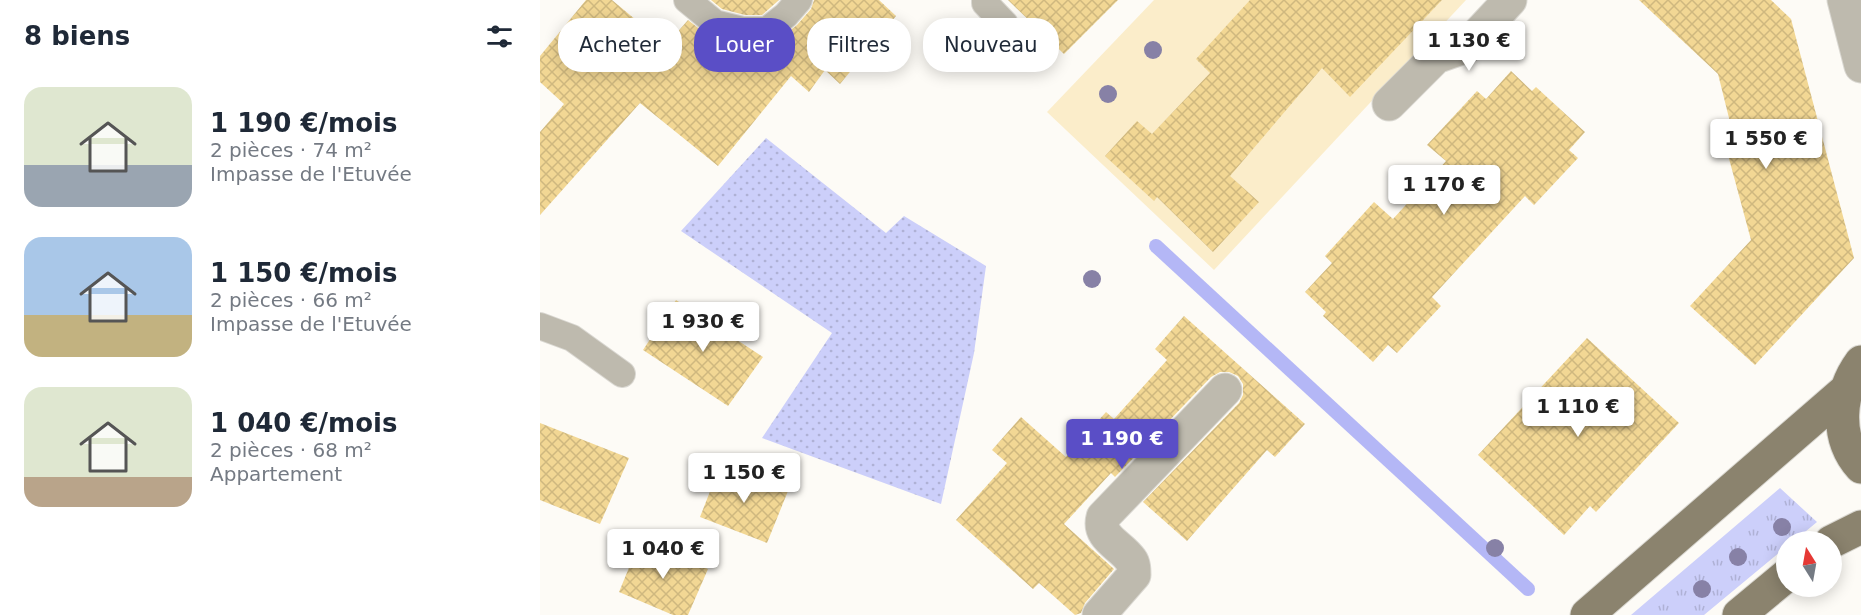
<!DOCTYPE html>
<html lang="fr">
<head>
<meta charset="utf-8">
<style>
	body { margin:0; font-family:"DejaVu Sans",sans-serif; background:#f2f2f3; color:#1f2937; height:100vh; display:flex; flex-direction:column; font-size:22px; white-space:nowrap }
	* { box-sizing:border-box; margin:0 }
	p { font-size:20px; color:#747a83 }
	.icon { flex:none; width:33px; height:33px; fill:none; stroke:currentColor; stroke-width:2; stroke-linecap:round; stroke-linejoin:round }
	.map { position:relative; flex:1; overflow:hidden }
	.drawer { display:flex; flex-direction:column; background:#fff; width:540px }
	.drawer>* { flex:none }
	.hud { position:absolute; left:18px; top:18px; width:570px; height:54px; display:flex; gap:12px }
	.needle { width:39px; rotate:349deg }
	.buttons { position:absolute; left:1236px; top:531px; display:grid; gap:12px }
	.buttons a { display:grid; place-items:center; width:66px; height:66px; border-radius:50%; background:#fff; box-shadow:0 3px 15px #0003; font-size:30px }
	.price { position:absolute; translate:-50% -51px; padding:0 14px; border-radius:6px; background:#fff; color:#222; font-size:20px; line-height:39px; filter:drop-shadow(0 2px 3px #0008) }
	.price::after { content:''; position:absolute; left:50%; top:36px; width:18px; height:14px; margin-left:-9px; background:inherit; clip-path:polygon(0 0,100% 0,50% 100%) }
	.price.selected { background:#5a4ec6; color:#fff }
	ul { padding:0; list-style:none }
	li { display:flex; align-items:center; gap:18px; height:150px; padding:0 24px }
	li span { display:grid; place-items:center; flex:none; width:168px; height:120px; border-radius:18px; color:#555 }
	li>.icon { margin-inline-start:auto }
	span .icon { width:72px; height:72px; fill:#fffc; stroke-width:1 }
	li b { font-size:26px }
	h2 { display:flex; justify-content:space-between; align-items:center; height:72px; padding:0 24px; font-size:26px }
	.pill { padding:0 21px; border-radius:24px; background:#fff; box-shadow:0 3px 15px #0003; font-size:21px; line-height:54px }
	.pill.selected { background:#5a4ec6; color:#fff }
	main { display:flex; flex:1; min-height:0 }
	.map>svg:first-child { display:block }
</style>
</head>
<body>
<main>
<section class="drawer">
<h2>8 biens<svg class="icon" aria-label="filters" viewBox="0 0 24 24"><path d="M4 7h16M4 17h16"/><circle cx="9" cy="7" r="2"/><circle cx="15" cy="17" r="2"/></svg></h2>
<ul>
<li><span style="background:linear-gradient(#dfe7d0 65%,#9aa5b1 0)"><svg class="icon" aria-label="home" viewBox="0 0 24 24"><path d="M3 11l9-7 9 7M6 9v11h12V9"/></svg></span><div><b>1 190 €/mois</b><p>2 pièces · 74 m²</p><p>Impasse de l'Etuvée</p></div></li>
<li><span style="background:linear-gradient(#a9c7e8 65%,#c2b280 0)"><svg class="icon" aria-label="home" viewBox="0 0 24 24"><path d="M3 11l9-7 9 7M6 9v11h12V9"/></svg></span><div><b>1 150 €/mois</b><p>2 pièces · 66 m²</p><p>Impasse de l'Etuvée</p></div></li>
<li><span style="background:linear-gradient(#dfe7d0 75%,#b9a48a 0)"><svg class="icon" aria-label="home" viewBox="0 0 24 24"><path d="M3 11l9-7 9 7M6 9v11h12V9"/></svg></span><div><b>1 040 €/mois</b><p>2 pièces · 68 m²</p><p>Appartement</p></div></li>
</ul>
</section>
<div class="map">
<svg width="1321" height="615" viewBox="0 0 1321 615">
	<defs>
		<pattern id="grass-tufts" width="24" height="20" patternUnits="userSpaceOnUse" patternTransform="scale(1.5)"><rect width="24" height="20" fill="#cccffa"/><path d="M3 7l-1-3M5 7V3M7 7l1-3M15 17l-1-3M17 17v-4M19 17l1-3" fill="none" stroke="#afb1d5"/></pattern>
		<pattern id="park-dots" width="8" height="8" patternUnits="userSpaceOnUse" patternTransform="scale(1.5)"><rect width="8" height="8" fill="#cccffa"/><path d="M2 2h.1M6 6h.1" fill="none" stroke="#afb1d5" stroke-width="1.8" stroke-linecap="round"/></pattern>
		<pattern id="building-cross-hatch" width="8" height="8" patternUnits="userSpaceOnUse" patternTransform="scale(1.5)"><rect width="8" height="8" fill="#f2d794"/><path d="M0 0l8 8M0 8l8-8" fill="none" stroke="#cfb87f"/></pattern>
	</defs>
	<rect width="100%" height="100%" fill="#fdfbf6"/>
	<path fill="#fbedca" d="M614 0H926L674 270 507 112Z"/>
	<path fill="url(#grass-tufts)" d="M1240 488 1277 522 1254 541 1246 542V547L1164 615H1091Z"/>
	<path fill="url(#park-dots)" d="M226 138 346 233 364 216 446 266 434 353 401 504 222 438 292 333 141 231Z"/>
	<g fill="none" stroke-linecap="round" stroke-linejoin="round">
		<path stroke="#b4b7f6" stroke-width="14" d="M616 246 988 589"/>
	</g>
	<path fill="url(#building-cross-hatch)" d="M46 0H72L126 45 148 20 171 38 200 45H228L236 42 257 25 271 9 274 0H339L356 16 300 84 285 70 269 92 251 76 178 166 100 103 0 215V132L24 104 0 82V56Z
		M171 0H239L222 15H205L182 9Z
		M468 0H578L524 54Z
		M710 0H902L810 97 782 68 690 176 719 202 673 252 617 197 614 201 565 156 597 121 612 134 670 73 656 59Z
		M1099 0H1231L1251 19 1314 258 1215 365 1150 306 1211 240 1181 129 1191 126 1178 74Z
		M971 71 992 91 996 87 1045 132 1029 150 1038 158 994 205 985 196 892 297 901 306 857 353 848 345 833 362 783 316 786 312 765 292 792 263 785 256 834 202 853 219 906 161 887 145 937 91 946 99Z
		M136 300 223 357 188 406 103 350Z
		M644 316 765 424 735 457 727 450 647 541 603 502 699 403 703 395V384L698 376 689 372H680L671 377 575 477 571 473 524 524 574 569 545 603 541 613 535 615 499 583 493 589 416 520 467 463 452 450 481 417 526 457 566 412 574 419 627 360 615 349Z
		M1047 338 1139 423 1056 512 1050 506 1024 535 938 455Z
		M0 423 89 458 60 524 0 500Z
		M180 466 248 491 227 543 160 517Z
		M100 541 168 569 148 615H133L79 592Z"/>
	<g fill="none" stroke-linecap="round" stroke-linejoin="round">
		<defs>
			<path id="lane" d="M147 0 175 23 203 30H227L246 15 259 0
				M445 0V3L465 24
				M0 326 32 338 82 374"/>
			<path id="street" d="M1304 0 1321 66
				M849 104 896 57 927 46 970 0
				M559 615 594 575C594 570 594 564 591 560 581 545 557 538 563 517L685 390"/>
			<path id="primary" d="M1321 362C1299 392 1294 437 1321 467
				M1291 542 1321 527
				M1047 615 1305 391
				M1199 615 1246 576"/>
		</defs>
		<use href="#lane" stroke="#dad8d2" stroke-width="28"/>
		<use href="#street" stroke="#dad8d2" stroke-width="35"/>
		<use href="#primary" stroke="#dad8d2" stroke-width="35"/>
		<use href="#lane" stroke="#bebaae" stroke-width="26"/>
		<use href="#street" stroke="#bebaae" stroke-width="33"/>
		<use href="#primary" stroke="#8b836e" stroke-width="33"/>
	</g>
	<g fill="#8781a6">
		<circle cx="613" cy="50" r="9"/>
		<circle cx="568" cy="94" r="9"/>
		<circle cx="552" cy="279" r="9"/>
		<circle cx="1242" cy="527" r="9"/>
		<circle cx="955" cy="548" r="9"/>
		<circle cx="1198" cy="557" r="9"/>
		<circle cx="1162" cy="589" r="9"/>
	</g>
</svg>
<div class="buttons">
<a><svg class="needle" viewBox="-14 -14 28 28"><path d="M0-13l5 13h-10z" fill="#e53935"/><path d="M0 13l5-13h-10z" fill="#747a83"/></svg></a>
</div>
<b class="price" style="left:929px;top:72px">1 130 €</b>
<b class="price" style="left:1226px;top:170px">1 550 €</b>
<b class="price" style="left:904px;top:216px">1 170 €</b>
<b class="price" style="left:163px;top:353px">1 930 €</b>
<b class="price" style="left:1038px;top:438px">1 110 €</b>
<b class="price selected" style="left:582px;top:470px">1 190 €</b>
<b class="price" style="left:204px;top:504px">1 150 €</b>
<b class="price" style="left:123px;top:580px">1 040 €</b>
<div class="hud">
<a class="pill">Acheter</a>
<a class="pill selected">Louer</a>
<a class="pill">Filtres</a>
<a class="pill">Nouveau</a>
</div>
</div>
</main>
</body>
</html>
